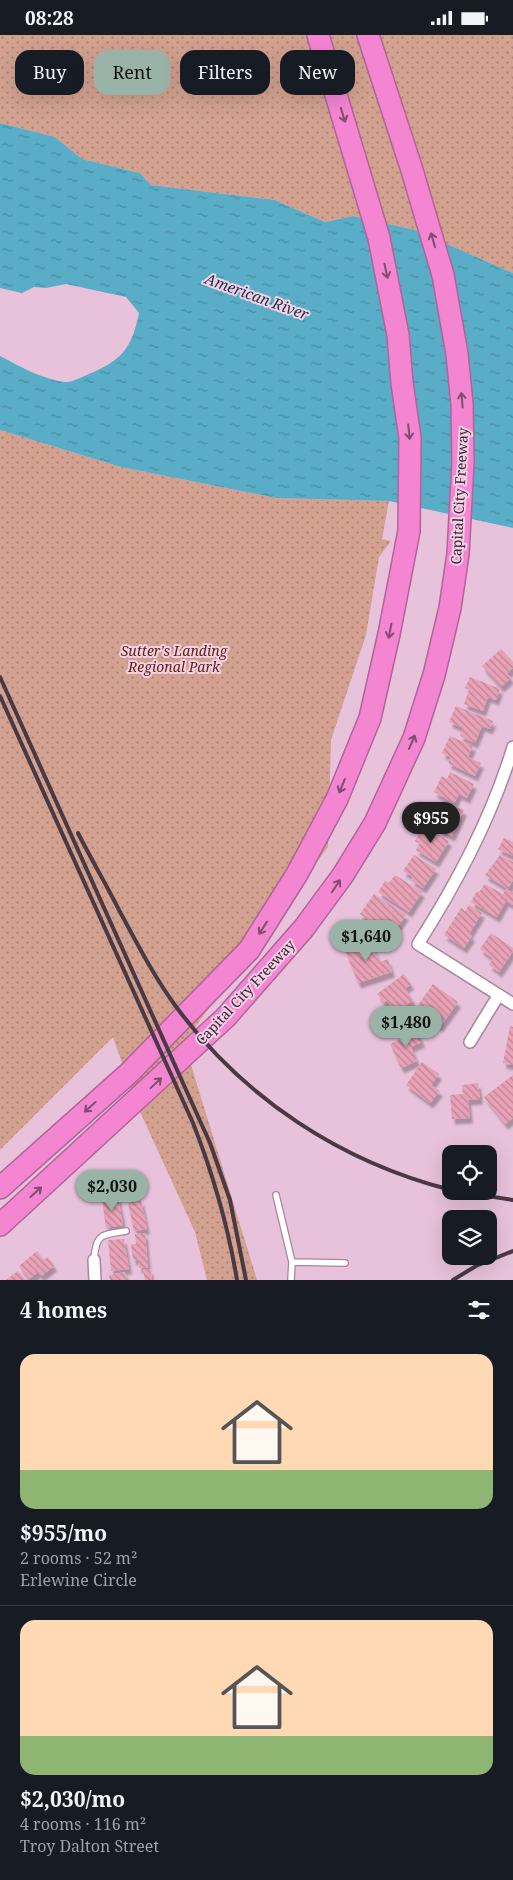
<!DOCTYPE html>
<html lang="en">
<head>
<meta charset="utf-8">
<style>
	body { margin:0; font-family:"Noto Serif",serif; background:#20242c; color:#f1f3f6; height:100vh; display:flex; flex-direction:column; font-size:19px; white-space:nowrap }
	* { box-sizing:border-box; margin:0 }
	p { font-size:16px; color:#9ea1a6 }
	.icon { flex:none; width:28px; height:28px; fill:none; stroke:currentColor; stroke-width:2; stroke-linecap:round; stroke-linejoin:round }
	.map { position:relative; height:1245px; overflow:hidden }
	.side { display:flex; flex-direction:column; background:#171b24; flex:1 }
	.side>* { flex:none }
	.banner { position:absolute; left:15px; top:15px; width:484px; height:45px; display:flex; gap:10px }
	.controls { position:absolute; left:442px; top:1110px; display:grid; gap:10px }
	.controls a { display:grid; place-items:center; width:55px; height:55px; border-radius:10px; background:#171b24; box-shadow:0 5px 20px #0002; font-size:25px }
	.price { position:absolute; translate:-50% -42px; padding:0 11px; border-radius:18px; background:#9ab3a9; color:#111; font-size:16px; line-height:32px; filter:drop-shadow(0 1px 2px #0008) }
	.price::after { content:''; position:absolute; left:50%; top:30px; width:15px; height:11px; margin-left:-8px; background:inherit; clip-path:polygon(0 0,100% 0,50% 100%) }
	.price.on { background:#222; color:#fff }
	ul { padding:0; list-style:none }
	li { display:grid; align-content:center; gap:10px; height:265px; padding:0 20px }
	li+li { border-top:1px solid #363941 }
	li span { display:grid; place-items:center; height:155px; border-radius:15px; color:#555 }
	li>.icon { margin-inline-start:auto }
	span .icon { width:90px; height:90px; fill:#fffc; stroke-width:1 }
	li b { font-size:21px }
	h2 { display:flex; justify-content:space-between; align-items:center; height:60px; padding:0 20px; font-size:21px }
	.pill { padding:0 18px; border-radius:15px; background:#171b24; box-shadow:0 5px 20px #0002; font-size:18px; line-height:45px }
	.pill.on { background:#9ab3a9; color:#111 }
	.status { display:flex; justify-content:space-between; align-items:center; height:35px; padding:0 25px; background:#171b24; direction:ltr }
	.status svg { height:14px; fill:currentColor }
	.map>svg:first-child { display:block }
</style>
</head>
<body>
<div class="status"><b>08:28</b><svg viewBox="0 0 49 12"><path d="M0 12V9h3v3zM5 12V6h3v6zM10 12V3h3v9zM15 12V0h3v12zM26 1h20v11H26zM47 4h2v5h-2z"/></svg></div>
<div class="map">
<svg width="513" height="1245" viewBox="0 0 513 1245">
	<defs>
		<pattern id="grass-dots" width="8" height="8" patternUnits="userSpaceOnUse" patternTransform="scale(1.25)"><rect width="8" height="8" fill="#d2a190"/><path d="M2 2h.1M6 6h.1" fill="none" stroke="#ab8376" stroke-width="1.8" stroke-linecap="round"/></pattern>
		<pattern id="water-ripples" width="26" height="14" patternUnits="userSpaceOnUse" patternTransform="scale(1.25)"><rect width="26" height="14" fill="#5aadc6"/><path d="M2 4q2-2 4 0t4 0M15 11q2-2 4 0t4 0" fill="none" stroke="#4b8da1"/></pattern>
		<pattern id="building-back-hatch" width="6" height="6" patternUnits="userSpaceOnUse" patternTransform="scale(1.25)"><rect width="6" height="6" fill="#e8a1b6"/><path d="M-1 5l2 2M0 0l6 6M5-1l2 2" fill="none" stroke="#bd8394"/></pattern>
		<filter id="shadow"><feDropShadow dx="3" dy="5.5" stdDeviation="1" flood-color="#0004"/></filter>
	</defs>
	<rect width="100%" height="100%" fill="#e7c2da"/>
	<path fill="url(#grass-dots)" d="M0 0H513V238L415 195 353 181 325 187 275 165 151 150 140 138 82 124 55 102 0 88Z
		M0 395 121 432 276 463 389 466 382 504 391 506 379 522 366 600 331 705 328 812 184 1007 257 1245H207L195 1197 136 1068 113 1002 0 1115Z"/>
	<path fill="url(#water-ripples)" d="M0 88 55 102 82 124 140 138 151 150 275 165 325 187 353 181 415 195 513 238V493L389 466 276 463 121 432 0 395V321C21 332 40 343 64 347 72 348 81 342 89 339 122 325 132 313 139 278L126 262 66 249 46 253 34 252 22 258 0 253Z"/>
	<path fill="url(#building-back-hatch)" filter="url(#shadow)" d="M501 614 513 627V633L507 638 511 643 501 652 482 631Z
		M470 642 500 654 496 665 488 662 483 676 464 669 469 655 465 653Z
		M456 671 493 686 490 694 482 691 475 708 460 701 463 693 449 687Z
		M450 701 473 711 468 722 481 728 475 741 448 728 451 722 442 718Z
		M450 737 474 749 467 763 459 759 454 768 434 757 442 741 447 744Z
		M443 766 464 775 452 801 439 795 440 791 433 788Z
		M424 791 449 806 436 827 416 815 420 809 415 806Z
		M504 803 513 807V821L498 814Z
		M414 820 436 834 423 853 411 845 413 842 403 836Z
		M500 820 513 827V845L508 854 485 840Z
		M395 840 422 857 409 877 378 857 385 846 389 848Z
		M485 849 503 859 506 854 513 858V870L506 866 497 882 471 867 477 856 479 857Z
		M374 859 406 880 398 891 390 885 379 902 365 893 370 886 360 879Z
		M469 870 482 878 469 899 472 901 464 913 444 900 461 873 465 876Z
		M491 898 513 913V916L499 937 489 930 493 924 480 914Z
		M371 904 379 927 388 924 392 937 358 948 344 913Z
		M404 939 411 949 405 954 413 965 396 978 387 965 384 968 377 959Z
		M433 949 458 967 440 992 434 987 430 994 417 985 422 979 426 982 429 977 418 970Z
		M510 991 513 992V1030L503 1028Z
		M416 993 422 1007 411 1012 417 1026 401 1033 390 1009 401 1004 399 1001Z
		M422 1027 439 1039 431 1050 440 1056 430 1068 406 1050Z
		M513 1040V1083L505 1089 484 1062Z
		M478 1048 480 1064 468 1065 470 1083 452 1084 450 1060 463 1059 462 1050Z
		M118 1161 123 1190 106 1193 102 1164Z
		M141 1165 147 1194 134 1196 128 1168Z
		M145 1198 148 1233H139L138 1224 133 1225 131 1209H136L135 1199Z
		M124 1204 129 1234 111 1236 108 1205Z
		M37 1216 44 1225 48 1222 54 1231 41 1241 38 1237 29 1244 19 1231Z
		M150 1234 152 1245H145L143 1235Z
		M18 1236 26 1245H6Z
		M125 1237 126 1245H110L109 1240Z"/>
	<g fill="none" stroke-linecap="round" stroke-linejoin="round">
		<defs>
			<path id="lane" d="M276 1160 292 1227 345 1228
				M94 1225C96 1198 101 1200 126 1196
				M291 1245 292 1227"/>
			<path id="street" d="M513 712C492 782 457 848 418 909L513 969
				M470 1007 498 961
				M94 1225 95 1245"/>
			<path id="highway" d="M0 1153 129 1038 249 915 297 839 337 764 370 683 389 599 409 496 410 403 402 348 398 300 379 203 318 0
				M0 1190 226 982 304 893 343 840 375 788 414 703 434 640 450 573 458 519 463 427 462 369 457 319 443 240 411 132 368 0"/>
		</defs>
		<use href="#lane" stroke="#a8869c" stroke-width="8"/>
		<use href="#street" stroke="#a8869c" stroke-width="14"/>
		<use href="#highway" stroke="#b06498" stroke-width="24"/>
		<use href="#lane" stroke="#fff" stroke-width="5.5"/>
		<use href="#street" stroke="#fff" stroke-width="11"/>
		<use href="#highway" stroke="#f385d1" stroke-width="21"/>
		<path stroke="#493943" stroke-width="4" d="M0 642 210 1108 230 1165 246 1245
			M0 661 193 1088C213 1139 228 1191 237 1245
			M78 798C91 824 106 849 119 875 137 908 154 942 177 973 245 1064 341 1127 451 1155
			M455 1156 513 1165
			M453 1245 476 1231 513 1216"/>
	</g>
	<defs><path id="oneway-shaft" d="M-6 0H5M1.5-3L5.5 0L1.5 3" fill="none" stroke-width="1.6" stroke-linecap="round" stroke-linejoin="round" transform="scale(1.25)"/></defs>
	<g stroke="#804c70">
		<use href="#oneway-shaft" transform="translate(343 80) rotate(73)"/>
		<use href="#oneway-shaft" transform="translate(433 205) rotate(-106)"/>
		<use href="#oneway-shaft" transform="translate(386 236) rotate(78)"/>
		<use href="#oneway-shaft" transform="translate(462 365) rotate(-95)"/>
		<use href="#oneway-shaft" transform="translate(409 397) rotate(84)"/>
		<use href="#oneway-shaft" transform="translate(390 596) rotate(101)"/>
		<use href="#oneway-shaft" transform="translate(412 707) rotate(-66)"/>
		<use href="#oneway-shaft" transform="translate(342 751) rotate(112)"/>
		<use href="#oneway-shaft" transform="translate(336 851) rotate(-56)"/>
		<use href="#oneway-shaft" transform="translate(263 893) rotate(122)"/>
		<use href="#oneway-shaft" transform="translate(156 1048) rotate(-43)"/>
		<use href="#oneway-shaft" transform="translate(90 1072) rotate(138)"/>
		<use href="#oneway-shaft" transform="translate(36 1157) rotate(-42)"/>
	</g>
	<g text-anchor="middle" dominant-baseline="central" stroke-width="4" stroke-linejoin="round" paint-order="stroke">
		<g font-size="14" fill="#34262f" stroke="#f5cfe7">
			<text transform="translate(459 461) rotate(-87)">Capital City Freeway</text>
			<text transform="translate(245 957) rotate(-47)">Capital City Freeway</text>
		</g>
		<g font-size="14" font-style="italic" fill="#5e2209" stroke="#f5cfe7">
			<text x="174" y="615">Sutter's Landing<tspan x="174" dy="16">Regional Park</tspan></text>
		</g>
		<g font-size="15" font-style="italic" fill="#103743" stroke="#f5cfe7">
			<text transform="translate(257 261) rotate(20)">American River</text>
		</g>
	</g>
</svg>
<div class="controls">
<a><svg class="icon" aria-label="locate" viewBox="0 0 24 24"><circle cx="12" cy="12" r="6"/><path d="M12 2v4M12 18v4M2 12h4M18 12h4"/></svg></a>
<a><svg class="icon" aria-label="layers" viewBox="0 0 24 24"><path d="M12 4l9 5-9 5-9-5zM3 14l9 5 9-5"/></svg></a>
</div>
<b class="price on" style="left:431px;top:809px">$955</b>
<b class="price" style="left:366px;top:927px">$1,640</b>
<b class="price" style="left:406px;top:1013px">$1,480</b>
<b class="price" style="left:112px;top:1177px">$2,030</b>
<div class="banner">
<a class="pill">Buy</a>
<a class="pill on">Rent</a>
<a class="pill">Filters</a>
<a class="pill">New</a>
</div>
</div>
<section class="side">
<h2>4 homes<svg class="icon" aria-label="filters" viewBox="0 0 24 24"><path d="M4 7h16M4 17h16"/><circle cx="9" cy="7" r="2"/><circle cx="15" cy="17" r="2"/></svg></h2>
<ul>
<li><span style="background:linear-gradient(#ffd9b3 75%,#8fb573 0)"><svg class="icon" aria-label="home" viewBox="0 0 24 24"><path d="M3 11l9-7 9 7M6 9v11h12V9"/></svg></span><div><b>$955/mo</b><p>2 rooms · 52 m²</p><p>Erlewine Circle</p></div></li>
<li><span style="background:linear-gradient(#ffd9b3 75%,#8fb573 0)"><svg class="icon" aria-label="home" viewBox="0 0 24 24"><path d="M3 11l9-7 9 7M6 9v11h12V9"/></svg></span><div><b>$2,030/mo</b><p>4 rooms · 116 m²</p><p>Troy Dalton Street</p></div></li>
</ul>
</section>
</body>
</html>
